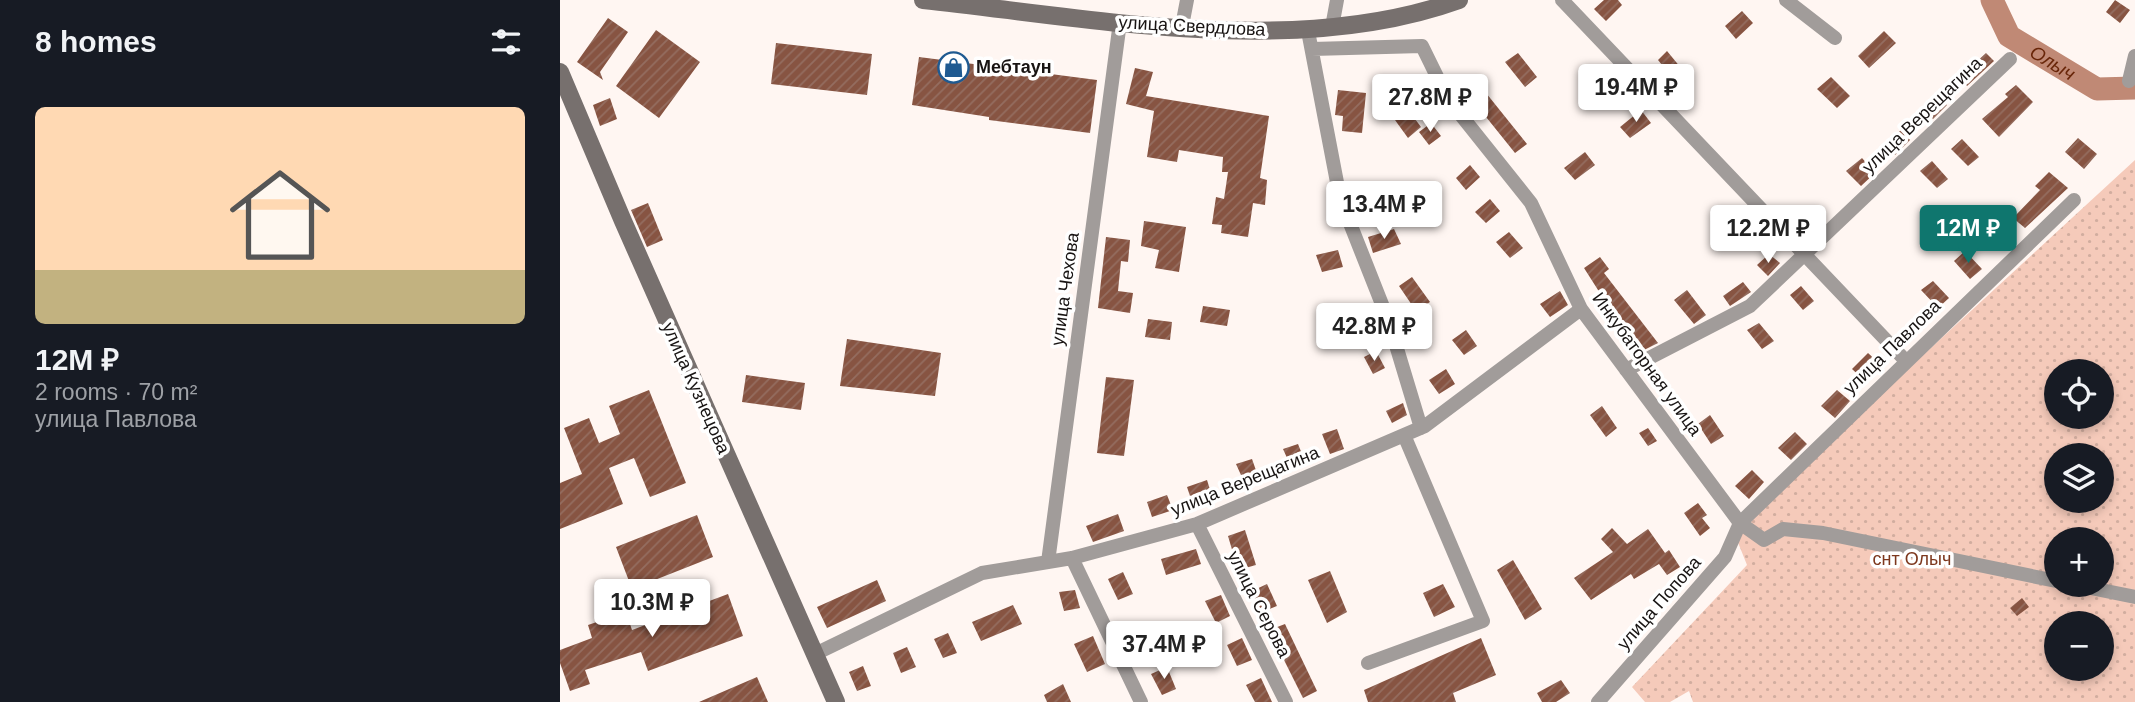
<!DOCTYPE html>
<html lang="en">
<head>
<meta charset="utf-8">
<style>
	body { margin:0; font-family:Arial,sans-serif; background:#242831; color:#f1f3f6; height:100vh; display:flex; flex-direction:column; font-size:26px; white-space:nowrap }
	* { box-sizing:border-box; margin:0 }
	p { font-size:23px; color:#9ea1a6 }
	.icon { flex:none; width:38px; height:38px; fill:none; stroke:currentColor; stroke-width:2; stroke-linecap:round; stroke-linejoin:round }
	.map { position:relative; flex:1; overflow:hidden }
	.details { display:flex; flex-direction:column; background:#171b24; width:560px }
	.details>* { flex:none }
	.buttons { position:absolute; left:1484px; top:359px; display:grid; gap:14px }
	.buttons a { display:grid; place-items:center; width:70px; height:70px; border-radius:50%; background:#171b24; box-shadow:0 4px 10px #0003; font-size:35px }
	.price { position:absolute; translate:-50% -60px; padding:0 16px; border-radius:7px; background:#fff; color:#222; font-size:23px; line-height:46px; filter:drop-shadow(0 2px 4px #0008) }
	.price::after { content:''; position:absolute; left:50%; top:42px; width:21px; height:16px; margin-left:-10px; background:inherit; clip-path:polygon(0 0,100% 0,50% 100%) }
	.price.selected { background:#0f766e; color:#fff }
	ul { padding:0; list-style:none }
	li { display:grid; align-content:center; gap:14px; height:371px; padding:0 35px }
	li+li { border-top:2px solid #363941 }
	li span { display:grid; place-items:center; height:217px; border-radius:10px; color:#555 }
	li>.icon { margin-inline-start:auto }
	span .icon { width:126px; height:126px; fill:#fffc; stroke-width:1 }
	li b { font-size:30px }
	h2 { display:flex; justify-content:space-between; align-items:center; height:84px; padding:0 35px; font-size:30px }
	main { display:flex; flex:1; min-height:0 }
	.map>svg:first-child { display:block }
</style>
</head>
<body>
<main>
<section class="details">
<h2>8 homes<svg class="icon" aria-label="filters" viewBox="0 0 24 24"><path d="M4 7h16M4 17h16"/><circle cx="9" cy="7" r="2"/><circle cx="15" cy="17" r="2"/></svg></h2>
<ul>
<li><span style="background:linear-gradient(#ffd9b3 75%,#c2b280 0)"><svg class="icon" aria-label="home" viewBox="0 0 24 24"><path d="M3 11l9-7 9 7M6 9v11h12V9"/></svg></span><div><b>12M ₽</b><p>2 rooms · 70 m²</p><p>улица Павлова</p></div></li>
</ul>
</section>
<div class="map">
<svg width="1575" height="702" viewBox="0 0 1575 702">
	<defs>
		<pattern id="grass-dots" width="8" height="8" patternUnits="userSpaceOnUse" patternTransform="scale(1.75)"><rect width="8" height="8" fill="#f5caba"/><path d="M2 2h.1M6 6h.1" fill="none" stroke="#d1ad9f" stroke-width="1.8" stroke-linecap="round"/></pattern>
		<pattern id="building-hatch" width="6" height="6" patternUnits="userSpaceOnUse" patternTransform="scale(1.75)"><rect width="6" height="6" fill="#875442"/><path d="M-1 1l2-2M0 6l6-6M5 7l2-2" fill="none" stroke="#946d60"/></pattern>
	</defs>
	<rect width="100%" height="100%" fill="#fff6f2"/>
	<path fill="url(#grass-dots)" fill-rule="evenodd" d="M1575 160V702H1133L1129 691 1110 702H1085L1072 687 1187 565 1173 530ZM1496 371H1542V416H1496ZM1496 455H1542V500H1496ZM1496 539H1542V584H1496ZM1496 623H1542V668H1496Z"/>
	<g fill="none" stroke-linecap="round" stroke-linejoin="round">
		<path stroke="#c08975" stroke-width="23" id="s1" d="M1432 0 1449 36 1537 89 1575 88"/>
	</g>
	<path fill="url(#building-hatch)" d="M1044 0H1058L1062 5 1046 21 1034 9Z
		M1555 0 1570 10 1560 23 1546 12Z
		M1182 11 1193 23 1176 39 1165 26Z
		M48 18 68 32 40 72 43 80 17 62Z
		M96 30 140 62 99 118 56 86Z
		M1324 31 1336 43 1309 68 1298 56Z
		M216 43 312 54 307 95 211 84Z
		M1107 51 1121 68 1111 76 1098 60Z
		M958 53 977 77 965 87 945 62Z
		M1426 53 1434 61 1407 86 1399 78Z
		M359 57 537 80 530 133 429 120V117L352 105Z
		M1034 65 1047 83 1033 93 1019 75Z
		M575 68 593 72 586 96 709 116 700 178 707 180 705 205 693 203 688 237 661 233 662 225 652 224 656 197 664 199 668 172H662L663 157 619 150 617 162 587 157 594 111 566 104Z
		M1271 77 1290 96 1277 108 1257 89Z
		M918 83 967 144 955 153 906 92Z
		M1456 85 1473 102 1439 137 1422 119 1448 97 1445 94Z
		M778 90 806 93 802 133 782 131 783 116 775 115Z
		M1379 97 1387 105 1373 119 1365 111Z
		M50 98 57 119 40 126 33 105Z
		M840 99 861 127 848 138 827 109Z
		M1081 110 1091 123 1070 138 1060 127Z
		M871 123 881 136 869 145 859 132Z
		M1341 130 1350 140 1335 155 1325 145Z
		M1518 138 1537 154 1524 169 1505 152Z
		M1402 139 1419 157 1408 166 1391 149Z
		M1025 152 1035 165 1015 180 1004 168Z
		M1302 158 1315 173 1301 186 1286 171Z
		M1372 161 1388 179 1377 188 1360 171Z
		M910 165 920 177 906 190 896 178Z
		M1489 172 1508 188 1465 228 1453 218 1480 190 1475 186Z
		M930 199 940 211 926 223 915 212Z
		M88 203 103 240 87 247 71 210Z
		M1168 205 1178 218 1162 229 1152 216Z
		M584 221 626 227 619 272 595 268 599 250 581 246Z
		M1432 223 1449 240 1438 250 1421 233Z
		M834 229 841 244 813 253 808 237Z
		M949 232 963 248 950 258 936 242Z
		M546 237 570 240 568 262 561 261 558 291 573 293 570 313 538 308Z
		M778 250 783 267 762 272 756 255Z
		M1405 251 1422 269 1410 279 1394 261Z
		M1209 254 1220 263 1208 276 1197 265Z
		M1040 257 1049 269 1044 273 1098 343 1084 350 1038 290 1024 268Z
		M852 277 870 302 856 311 839 286Z
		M1373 281 1389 298 1378 308 1361 290Z
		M1183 282 1191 292 1170 306 1163 296Z
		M1241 286 1254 301 1243 310 1230 295Z
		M1127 290 1146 315 1134 324 1114 300Z
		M1000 291 1008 305 990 317 980 304Z
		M643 306 670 310 667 326 640 322Z
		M800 309 805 324 785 330 780 315Z
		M588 319 612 322 610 340 585 337Z
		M1199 323 1214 341 1202 349 1187 330Z
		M906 330 917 346 904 355 892 340Z
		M287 339 381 353 375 396 280 386Z
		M816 351 825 368 813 374 804 357Z
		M1308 353 1321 365 1306 382 1292 369Z
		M886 369 895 384 879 394 869 380Z
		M186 375 245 383 241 410 182 402Z
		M546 377 574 380 564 456 537 453Z
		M89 390 126 483 90 497 74 458 49 468 63 504 0 529V483L22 474 4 428 29 418 39 443 60 434 49 406Z
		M1277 390 1290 401 1275 418 1261 406Z
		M843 403 847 415 832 423 826 411Z
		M1042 406 1057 428 1046 437 1030 415Z
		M1150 415 1164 436 1151 444 1138 424Z
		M1088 428 1097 441 1088 446 1079 433Z
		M777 429 784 449 770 454 762 434Z
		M1235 432 1247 444 1231 460 1218 448Z
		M738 444 746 464 732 469 723 449Z
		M692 459 699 479 685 484 676 464Z
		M1192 470 1204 482 1189 499 1175 486Z
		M647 480 652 496 632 502 627 487Z
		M607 495 613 510 592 517 587 502Z
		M1138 503 1147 515 1142 518 1150 528 1140 536 1124 513Z
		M558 514 564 531 533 542 526 526Z
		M137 515 153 557 72 589 56 547Z
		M1052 528 1067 544 1088 529 1105 553 1109 550 1120 567 1107 575 1099 564 1074 579 1071 574 1031 600 1014 578 1053 552 1041 539Z
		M685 530 696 565 678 570 668 536Z
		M636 549 641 564 606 575 601 559Z
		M953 560 982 609 965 620 937 570Z
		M770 571 787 612 767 623 748 580Z
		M563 572 573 594 558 600 548 579Z
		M317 580 326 601 267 628 257 607Z
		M707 584 717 606 702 612 692 591Z
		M883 584 895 607 874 617 863 593Z
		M515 590 520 608 504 611 499 592Z
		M168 594 183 636 88 671 81 652 25 670 30 684 10 691 0 663V650L32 638 28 625 66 612 72 630Z
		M661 595 670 616 656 623 645 601Z
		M1462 598 1469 607 1457 616 1450 608Z
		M453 605 462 624 421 641 412 622Z
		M725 624 757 691 743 698 709 630Z
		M597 630 603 645 584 653 577 639Z
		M388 633 397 653 383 658 374 639Z
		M533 636 545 664 527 672 514 644Z
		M682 638 692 660 677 666 667 645Z
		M921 638 936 675 893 693 896 702H808L804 690Z
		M347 647 356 667 341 673 333 653Z
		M303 666 311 686 297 691 289 672Z
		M607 667 616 689 602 695 591 674Z
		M197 677 208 702H139Z
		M701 678 712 702H695L686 685Z
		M1001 680 1010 693 996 702H982L977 693Z
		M503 684 511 702H487L484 695Z"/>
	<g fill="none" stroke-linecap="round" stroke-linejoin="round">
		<path stroke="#a19c9a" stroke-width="14" d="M1002 0 1345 360
			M1226 0 1275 38
			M622 26 627 0
			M772 27 777 0
			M748 31 780 198 829 322 861 428
			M752 49 862 46 888 99 971 203 1021 309 1180 523 1204 540 1223 529 1263 533 1496 581
			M1569 81 1575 56
			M1066 370 1190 306 1450 59
			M637 524 726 702
			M512 558 581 702
			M488 562 560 22
			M1511 584 1575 597
			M255 654 422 573 512 558 637 524 865 426 1021 309
			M808 663 923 621 844 435
			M1038 702 1165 557 1180 523 1514 200"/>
		<path stroke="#77706e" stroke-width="18" d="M363 0C532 18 736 59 899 0
			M0 72 63 221 276 702"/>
	</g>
	<defs>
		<symbol id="shop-ring" viewBox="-11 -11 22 22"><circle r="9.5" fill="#fff" stroke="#1f5a91" stroke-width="1.5"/><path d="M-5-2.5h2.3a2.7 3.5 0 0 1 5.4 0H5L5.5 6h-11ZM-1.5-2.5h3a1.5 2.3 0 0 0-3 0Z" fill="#1f5a91"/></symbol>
	</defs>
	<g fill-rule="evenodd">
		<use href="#shop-ring" x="376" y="50" width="35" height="35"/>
	</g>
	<g text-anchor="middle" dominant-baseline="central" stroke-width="7" stroke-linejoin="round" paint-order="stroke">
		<g font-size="18" fill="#181413" stroke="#fff">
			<text transform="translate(632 26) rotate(3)">улица Свердлова</text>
			<text transform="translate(1362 115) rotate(-44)">улица Верещагина</text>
			<text transform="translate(505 289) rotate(-82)">улица Чехова</text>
			<text transform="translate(1332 347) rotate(-44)">улица Павлова</text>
			<text transform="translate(1087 364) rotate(54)">Инкубаторная улица</text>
			<text transform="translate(136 388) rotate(66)">улица Кузнецова</text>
			<text transform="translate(685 481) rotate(-22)">улица Верещагина</text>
			<text transform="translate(1099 603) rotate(-49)">улица Попова</text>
			<text transform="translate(699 604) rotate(63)">улица Серова</text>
		</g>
		<g font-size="18" font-weight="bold" fill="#181413" stroke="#fff" text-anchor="start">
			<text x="416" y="67">Мебтаун</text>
		</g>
		<g font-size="18" fill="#7d381e" stroke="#fff">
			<text x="1352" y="559">снт Олыч</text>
		</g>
		<g font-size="19" font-style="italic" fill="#692609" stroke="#fff">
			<text stroke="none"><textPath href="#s1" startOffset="91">Олыч</textPath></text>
		</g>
	</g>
</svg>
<div class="buttons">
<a><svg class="icon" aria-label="locate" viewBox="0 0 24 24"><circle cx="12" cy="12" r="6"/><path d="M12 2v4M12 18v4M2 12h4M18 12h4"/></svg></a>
<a><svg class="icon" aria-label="layers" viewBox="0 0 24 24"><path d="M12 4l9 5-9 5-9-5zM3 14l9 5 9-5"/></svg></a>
<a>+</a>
<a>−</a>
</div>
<b class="price" style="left:1076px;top:124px">19.4M ₽</b>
<b class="price" style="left:870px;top:134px">27.8M ₽</b>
<b class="price" style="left:824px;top:241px">13.4M ₽</b>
<b class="price" style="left:1208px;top:265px">12.2M ₽</b>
<b class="price selected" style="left:1408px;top:265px">12M ₽</b>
<b class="price" style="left:814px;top:363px">42.8M ₽</b>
<b class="price" style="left:92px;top:639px">10.3M ₽</b>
<b class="price" style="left:604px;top:681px">37.4M ₽</b>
</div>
</main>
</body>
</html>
